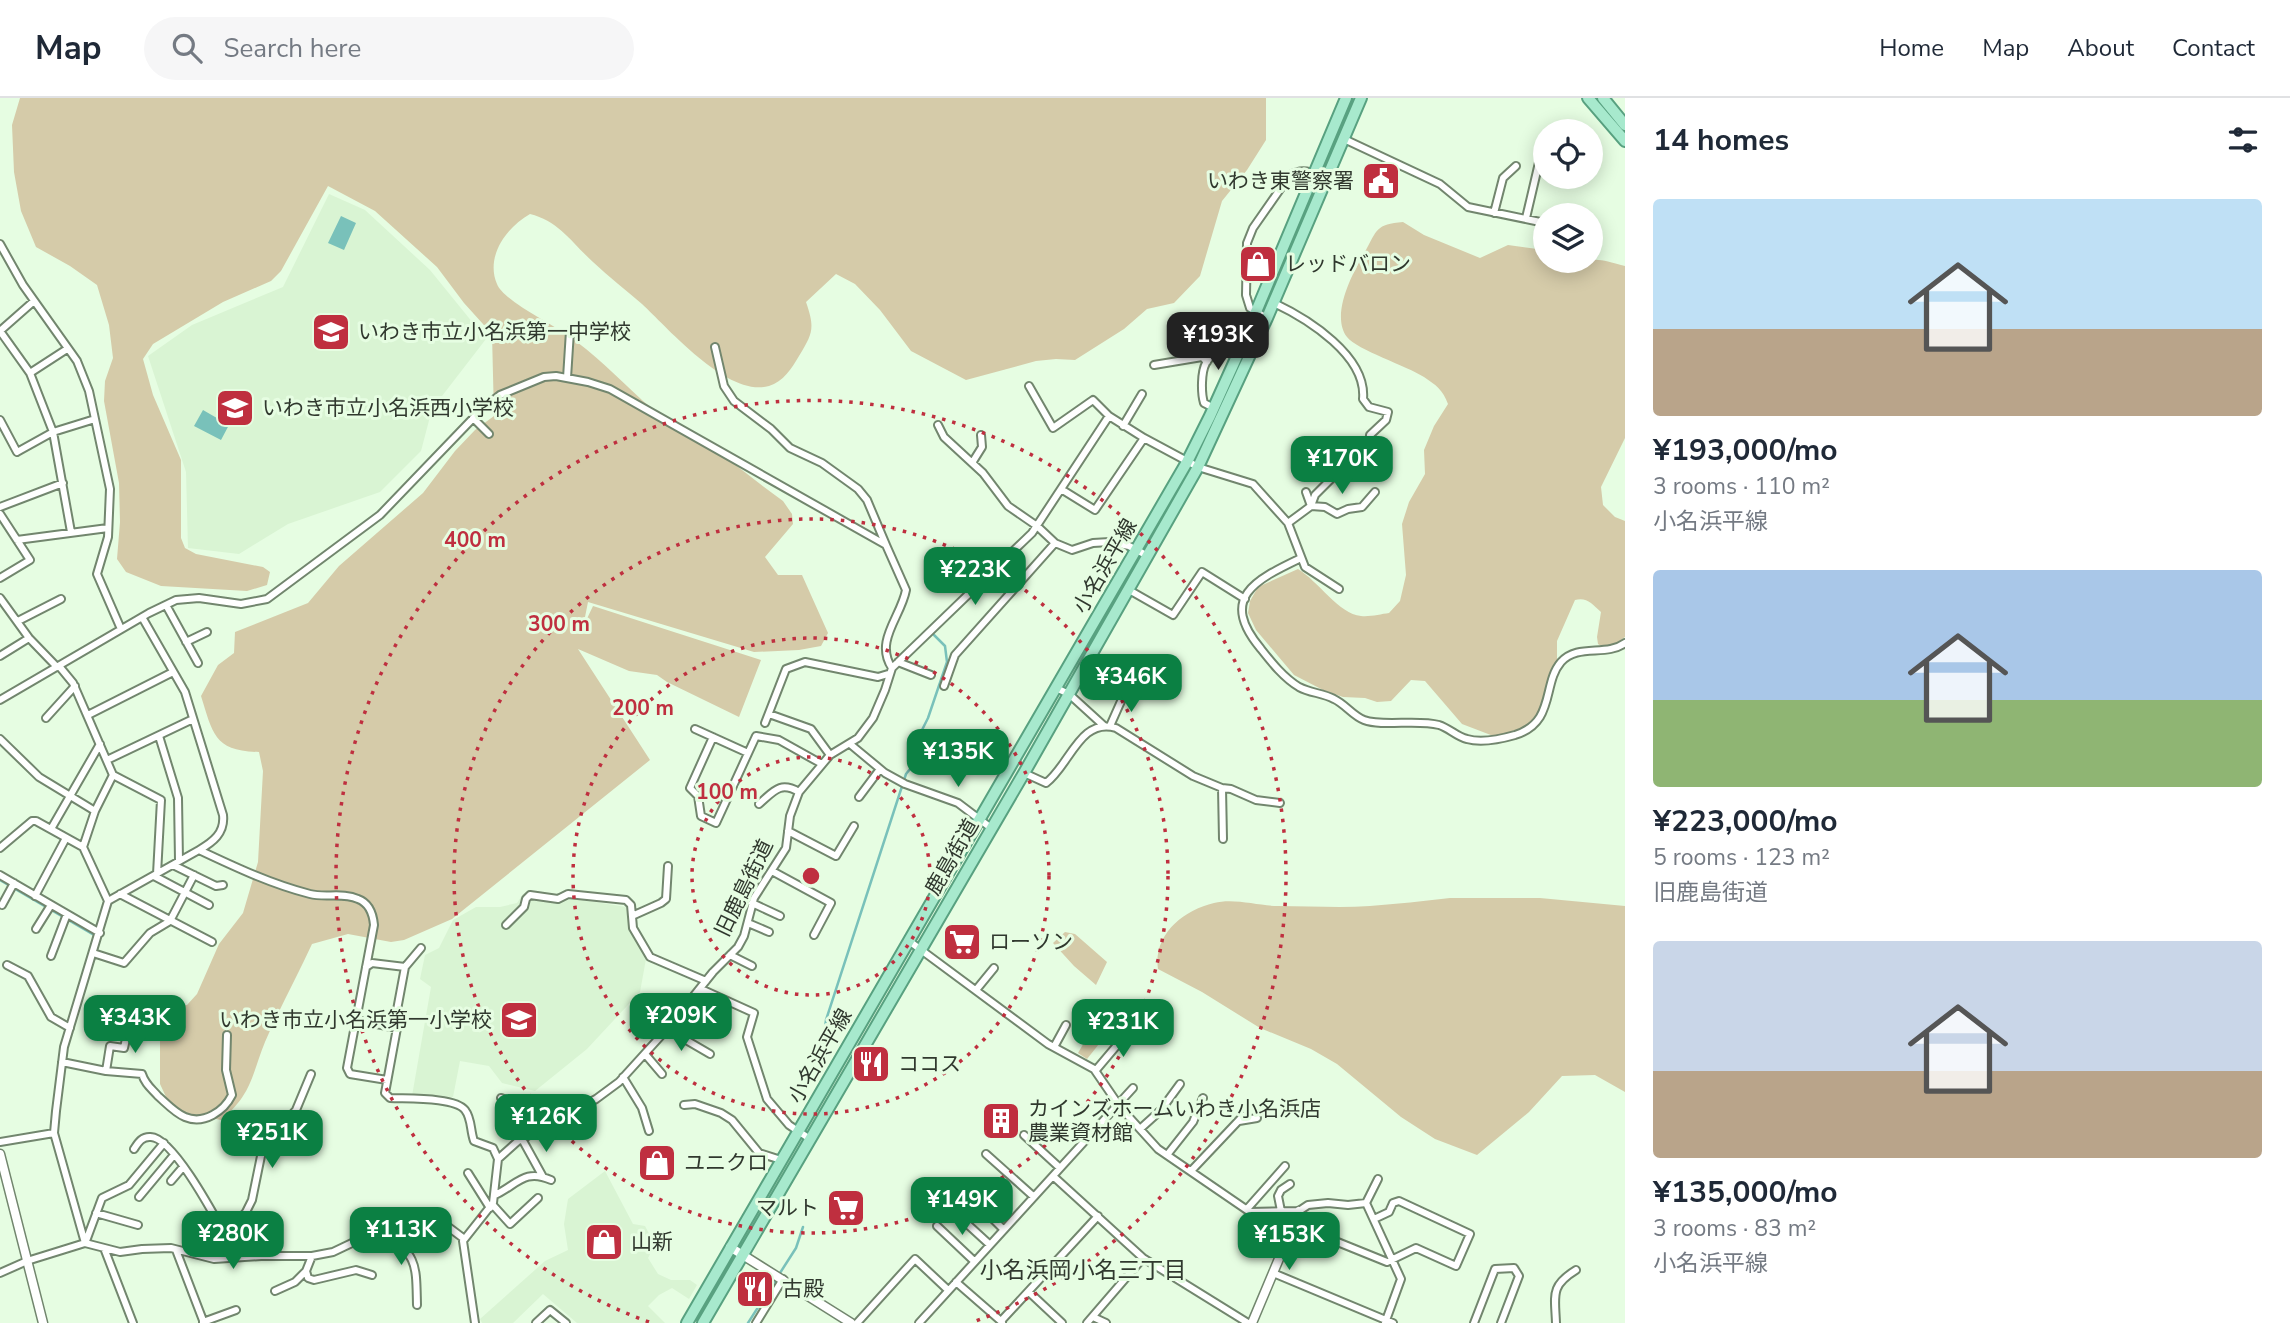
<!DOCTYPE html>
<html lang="en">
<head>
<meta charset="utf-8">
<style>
	body { margin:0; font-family:"Nunito Sans","Noto Sans JP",sans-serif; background:#f6f6f7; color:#1f2937; height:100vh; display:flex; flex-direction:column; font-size:26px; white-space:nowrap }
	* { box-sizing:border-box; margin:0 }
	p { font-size:23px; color:#747a83 }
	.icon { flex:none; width:38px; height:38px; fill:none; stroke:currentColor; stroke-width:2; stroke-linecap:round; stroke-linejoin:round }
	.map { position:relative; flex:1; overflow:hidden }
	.drawer { display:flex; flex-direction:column; background:#fff; width:665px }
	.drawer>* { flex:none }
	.fabs { position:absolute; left:1533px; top:21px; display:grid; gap:14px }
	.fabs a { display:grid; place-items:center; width:70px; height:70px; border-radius:50%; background:#fff; box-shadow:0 4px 18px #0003; font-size:35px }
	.price { position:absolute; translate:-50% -60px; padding:0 16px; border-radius:14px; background:#0b8043; color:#fff; font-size:23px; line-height:46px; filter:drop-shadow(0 2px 4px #0008) }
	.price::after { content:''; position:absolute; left:50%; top:42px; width:21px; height:16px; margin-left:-10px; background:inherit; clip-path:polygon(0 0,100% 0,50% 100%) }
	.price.on { background:#222; color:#fff }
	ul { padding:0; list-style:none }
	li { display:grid; align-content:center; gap:14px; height:371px; padding:0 28px }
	li span { display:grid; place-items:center; height:217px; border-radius:7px; color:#555 }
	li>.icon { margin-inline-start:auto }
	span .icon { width:126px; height:126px; fill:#fffc; stroke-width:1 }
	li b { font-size:30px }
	h2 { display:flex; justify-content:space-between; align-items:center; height:84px; padding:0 28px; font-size:30px }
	header { display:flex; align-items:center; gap:42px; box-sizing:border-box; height:98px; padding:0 35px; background:#fff; border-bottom:2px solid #e0e1e3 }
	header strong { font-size:33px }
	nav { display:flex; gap:38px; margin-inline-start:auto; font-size:24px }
	.search { width:490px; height:63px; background:#f6f6f7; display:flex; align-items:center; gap:18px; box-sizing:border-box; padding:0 24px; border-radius:38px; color:#747a83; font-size:26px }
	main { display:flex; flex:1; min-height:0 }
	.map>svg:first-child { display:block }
</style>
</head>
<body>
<header>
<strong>Map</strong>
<div class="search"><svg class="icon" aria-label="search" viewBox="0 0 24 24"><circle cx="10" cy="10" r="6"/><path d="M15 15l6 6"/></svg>Search here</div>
<nav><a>Home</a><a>Map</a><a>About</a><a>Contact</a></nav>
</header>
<main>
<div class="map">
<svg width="1625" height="1225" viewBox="0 0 1625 1225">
	<rect width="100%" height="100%" fill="#e6fde2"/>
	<path fill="#d9f4d3" d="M329 96 365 112 430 172 486 241 432 311 421 353 380 394 288 426 239 456 188 450 186 374 148 258 192 227 283 189Z
		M529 793 626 809 629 830 646 861 640 894 587 951 535 993 502 985 489 968 460 963 453 999 412 998 431 889 420 881 425 857 439 850 453 822 476 809H500L517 805 523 796Z
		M605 1073 633 1126 645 1128 655 1147 648 1160 658 1176 671 1182H690L697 1187 689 1201 672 1190 659 1197 648 1208 665 1225H577L543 1196 513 1225H482L480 1221 545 1163 568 1152 564 1126 568 1101Z"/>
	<path fill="#d5cba9" d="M20 0H1266V42L1247 72 1222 103 1200 178 1174 205 1147 211 1124 231 1075 262 1056 261 1036 263 966 282 911 253 880 212 855 186 836 176 806 204C815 230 813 235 799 258 792 270 783 284 769 288 728 300 668 230 642 206 626 192 609 179 593 164 573 146 559 123 530 116 507 129 485 158 497 186 503 202 550 225 566 236 594 255 618 280 643 303 659 317 679 326 697 338 726 359 754 382 783 403L792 416 793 426 765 459 778 477H802L828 535 821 548 799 552 754 554 588 504 583 529 593 508 761 562 739 619 667 584 657 577 629 573 578 551 650 662 452 821 404 842 391 844 348 836 312 846C297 879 279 911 265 944 251 979 252 996 221 1022L182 1014 167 1001 160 986V940L155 926 167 910 187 907 197 896 219 846 243 815 258 764 263 673 259 654C214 653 213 636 201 598L218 567 234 555 235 534 308 505 339 468 423 395 455 353 475 332 494 318 492 236 464 205 437 169 375 113 328 88 281 173 271 183 223 204 153 246 143 261 153 297 181 362V440L185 450 196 456 263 469 270 474 267 487 247 493 161 488 126 474 117 461 120 424 119 385 104 303 105 283 113 260 109 227 97 187 70 168 36 149 21 113 14 74 12 27Z
		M1403 124 1424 137 1480 160 1508 147 1545 152V163H1561L1571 170C1595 157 1599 162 1625 168V340L1601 389 1603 407 1615 419 1625 423V539L1615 546 1604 550 1598 546 1597 539 1601 514C1592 506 1587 499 1575 502L1557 543V562L1547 597 1536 618 1523 632 1496 639 1462 626 1425 583 1411 582 1391 603 1377 604 1365 600 1343 599 1323 592 1294 577 1256 532 1248 515 1250 503 1258 489 1298 471C1318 483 1339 516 1361 518 1370 519 1381 516 1389 515L1400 503 1406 477 1402 426 1409 404 1425 376 1424 352 1434 328 1448 306C1443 292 1436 287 1424 279 1407 268 1357 252 1347 239 1330 217 1353 174 1365 154 1377 132 1376 126 1403 124Z
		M1450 800H1540L1625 808V994L1595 977 1562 978 1529 1014 1477 1057 1435 1041 1401 1019 1337 966 1311 951 1260 930 1202 894 1158 871C1153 837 1183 812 1214 805 1235 800 1258 808 1278 808 1309 808 1340 810 1370 808 1397 806 1423 803 1450 800Z
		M1065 834 1075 836 1107 864 1096 887 1074 868 1053 845Z
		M1097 922 1111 931 1087 961 1078 955Z"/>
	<path fill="#79c1ba" d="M341 118 356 125 344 152 328 145Z
		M203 312 229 327 221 342 194 328Z"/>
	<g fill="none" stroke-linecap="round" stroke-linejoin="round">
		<path stroke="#79c1ba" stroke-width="2.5" d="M0 782 94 837
			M820 968 826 922 906 676 914 666 911 654 928 620 947 564 945 548 934 537
			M748 1225 796 1150 803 1129"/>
		<defs>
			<path id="minor" d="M1344 41 1440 86 1468 109 1545 125
				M1494 115 1503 80 1516 68
				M1526 120 1545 39
				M0 146 23 187 77 263 89 293 110 391 108 439 97 476 121 531
				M1274 205C1308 221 1367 258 1363 301L1369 309 1388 314 1386 322 1370 337 1369 352 1363 363 1336 376 1315 397 1311 408 1288 425
				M1267 220 1250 210 1246 197 1247 145 1253 130 1290 77C1304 69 1313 75 1326 81
				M0 233 30 275 53 334 71 434
				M0 233 34 203
				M715 249 724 288 734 303 771 331 790 350 822 365 858 391 867 402 886 447
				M1154 267 1202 259 1207 264
				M30 275 67 251
				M567 280 570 233
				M1029 288 1053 330 1093 302 1109 318
				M1214 310 1204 305C1201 295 1201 274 1206 265 1214 252 1229 241 1242 248
				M473 320 489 336
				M0 322 17 354 53 334 95 321
				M938 327 944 339 983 375 1008 408 1037 428 1055 445 1072 452 1093 445 1110 444 1129 448 1148 458
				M1123 328 1142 296
				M1334 363 1336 376
				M972 365 982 349 981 337
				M1061 391 1095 412 1144 340
				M1306 394 1311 408 1325 409 1337 416 1348 411 1362 409 1375 394
				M0 409 63 385
				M0 416 30 462 0 480
				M17 442 108 430
				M1301 460C1255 482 1218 500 1261 551 1272 565 1284 580 1299 589 1310 595 1323 595 1334 601 1345 606 1353 618 1364 622 1383 629 1416 621 1439 627 1449 630 1457 639 1467 641 1481 645 1501 641 1515 637 1556 624 1542 586 1561 564 1578 545 1606 559 1625 545
				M1129 492 1173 517 1202 474 1245 501
				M0 500 29 540 57 569
				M166 507 198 565
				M142 519 185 594 223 717C225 735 213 744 199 752
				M18 523 61 501
				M186 544 207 534
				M0 558 29 540
				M898 564 931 577
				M59 568 73 585 113 677 95 713 83 749 108 803
				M944 588 955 557 1055 445
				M1056 590 1069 596 1103 627
				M0 602 149 515 176 502 199 500 241 506 267 501 380 417 481 312 500 297 544 279 556 278 588 284 610 291 886 447 906 492C901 519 874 543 892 570
				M769 616 811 631 830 657
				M88 617 173 574
				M46 620 75 588
				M765 625 786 571 805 564 878 579 888 576
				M1110 628 1126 592
				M695 631 748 655
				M159 638 178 700 179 763
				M713 639 690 690 698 698 701 718 716 725 756 638 779 642 822 666
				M0 641 39 679 95 713
				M850 646 885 675 905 686 958 705 991 730
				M107 662 193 621
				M1024 675 1046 685C1070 667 1080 619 1116 630L1193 678 1222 690 1223 741
				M113 677 161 702 157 776
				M1222 690 1231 691 1256 702 1280 705
				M859 699 880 671
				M759 706C774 693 780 683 799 694
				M51 731 100 646
				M788 733 836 758 854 728
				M0 750 32 723H36L83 749
				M173 767 216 788 223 787
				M772 773 831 805 814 837
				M0 777 100 835
				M154 778 209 807
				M120 796 212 844
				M35 798 66 740
				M752 805 780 818
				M2 807 14 785
				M632 818 661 805 666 801 668 768
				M748 825 769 834
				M506 827 524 809 526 801 530 797 558 801 568 796 626 802 631 807 633 830 650 859 706 883
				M36 831 51 807
				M909 843 1048 946 1094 971 1120 1009 1158 1051 1250 1114 1299 1113 1308 1107 1328 1105 1348 1107 1366 1105 1401 1181 1385 1225
				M93 855 124 865 150 835 170 823 194 777
				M730 857 752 868
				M51 858 67 816
				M7 867 28 878 51 919 70 930
				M366 869 372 865 405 869 394 928
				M405 869 421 850
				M701 891 754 915 747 939 767 1001 789 1027 810 1041
				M976 892 994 870
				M356 922 397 930 385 995 390 1000C407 1001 455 999 465 1012 472 1021 470 1032 474 1043L493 1050 498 1061
				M667 931 710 956
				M1054 949 1066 927
				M645 956 662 976
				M62 964 106 973 142 976C145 986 151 990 158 998 166 1005 175 1015 185 1019 204 1027 224 1013 232 997L226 972 227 937
				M1096 972 1129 933
				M106 973 110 948 124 950 129 927
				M623 979 642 1010 649 1033
				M501 1000 526 1008
				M684 1007 695 1006 721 1015 732 1022 759 1055 781 1062
				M1239 1023 1257 1020
				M1140 1031 1161 1012 1180 986
				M1024 1037 1060 1070
				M522 1041 543 1079
				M0 1044 54 1035
				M134 1051C138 1045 142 1038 151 1039 173 1040 214 1117 225 1137
				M986 1056 1033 1098
				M1167 1057 1193 1024 1203 1000
				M1191 1073 1243 1018
				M468 1075 490 1110
				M1053 1078 1143 1160 1248 1225
				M171 1083 183 1069
				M495 1097C517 1087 524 1070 551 1082
				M139 1099 174 1057
				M1366 1105 1378 1081
				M492 1106 510 1126 538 1100
				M980 1108 1003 1131
				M1247 1111 1285 1068
				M953 1113 989 1146
				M1281 1113 1278 1098 1281 1092 1290 1086
				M96 1115 138 1127
				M1293 1126 1387 1164 1416 1150 1456 1168 1470 1136 1399 1103 1393 1105 1389 1114 1374 1121
				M937 1128 974 1163
				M381 1132C418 1158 416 1165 417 1207
				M86 1143 102 1100 129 1087 164 1045
				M85 1145 54 1035 56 1013 64 949 108 803 199 752C235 769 271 786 310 796 325 800 343 794 358 801 369 805 373 816 374 827L347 970 350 976 387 982
				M104 1150 133 1225
				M176 1152 204 1225
				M312 1158 306 1173 308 1180 314 1182 356 1172 372 1177
				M214 1161 225 1137 246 1114 252 1102 261 1058 267 1044 296 1012 311 976
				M0 1175 27 1163 85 1145 120 1154 142 1151 171 1150 214 1161 261 1158H312L333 1154 375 1134 400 1129 430 1118 435 1119 463 1140
				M1273 1175 1393 1225
				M956 1184 1002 1224
				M275 1193 295 1184 306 1173
				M1029 1194 1062 1225
				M1093 1219 1106 1225
				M1001 1223 1098 1118
				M203 1224 236 1212
				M475 1225 463 1143 493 1105 498 1061 518 1043 596 1001 619 984 668 930 713 874 738 849 744 838 754 800 786 750 790 718 799 694 830 657 858 640 873 620 885 592 892 570 1032 435 1109 318 1144 340 1198 369 1253 386 1288 425 1305 469 1339 491
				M536 1225 550 1212 566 1225
				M756 1225 783 1181
				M857 1225 915 1161 948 1192
				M919 1225 1133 990
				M1087 1225 1143 1160
				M1474 1225 1495 1171 1514 1170 1519 1178 1501 1225
				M1556 1225C1555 1197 1550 1188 1576 1172"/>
			<path id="tertiary" d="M0 1056 43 1225
				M730 1149 851 1225
				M1252 1225 1299 1113"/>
			<path id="primary" d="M1588 0 1625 43
				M1603 0 1625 27
				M687 1225 1187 364 1210 318 1242 247 1346 0
				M703 1225 1024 675 1198 369 1267 220 1361 0"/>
		</defs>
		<use href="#minor" stroke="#72866e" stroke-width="10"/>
		<use href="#tertiary" stroke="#72866e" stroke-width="11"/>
		<use href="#primary" stroke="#58a180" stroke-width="14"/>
		<use href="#minor" stroke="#fff" stroke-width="6"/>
		<use href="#tertiary" stroke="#fff" stroke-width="8"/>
		<use href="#primary" stroke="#a7e9cd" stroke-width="10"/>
	</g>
	<g fill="none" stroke="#bf2f3f" stroke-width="3.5" stroke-dasharray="3.5 7">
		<circle cx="811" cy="778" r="119"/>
		<circle cx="811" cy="778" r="238"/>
		<circle cx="811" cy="778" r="357"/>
		<path d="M649 1224A475 475 0 1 1 973 1224"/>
	</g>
	<defs>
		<symbol id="civic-square" viewBox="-11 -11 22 22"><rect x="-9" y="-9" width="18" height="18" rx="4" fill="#bf2f3f" stroke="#e6fde2"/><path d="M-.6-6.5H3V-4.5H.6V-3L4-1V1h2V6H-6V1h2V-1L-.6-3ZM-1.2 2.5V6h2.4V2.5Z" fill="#fff"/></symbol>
		<symbol id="shop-square" viewBox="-11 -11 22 22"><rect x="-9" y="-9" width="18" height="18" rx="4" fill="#bf2f3f" stroke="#e6fde2"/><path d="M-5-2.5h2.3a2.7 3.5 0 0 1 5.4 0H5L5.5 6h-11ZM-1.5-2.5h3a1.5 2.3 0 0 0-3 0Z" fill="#fff"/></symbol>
		<symbol id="school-square" viewBox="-11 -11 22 22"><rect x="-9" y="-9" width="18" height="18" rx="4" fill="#bf2f3f" stroke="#e6fde2"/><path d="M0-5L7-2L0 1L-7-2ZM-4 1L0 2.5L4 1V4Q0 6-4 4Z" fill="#fff"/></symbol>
		<symbol id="supermarket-square" viewBox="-11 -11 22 22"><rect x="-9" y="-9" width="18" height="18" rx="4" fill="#bf2f3f" stroke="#e6fde2"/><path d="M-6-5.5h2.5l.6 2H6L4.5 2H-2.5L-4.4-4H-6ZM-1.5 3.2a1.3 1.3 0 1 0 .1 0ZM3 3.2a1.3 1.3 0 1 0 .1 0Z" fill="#fff"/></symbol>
		<symbol id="restaurant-square" viewBox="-11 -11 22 22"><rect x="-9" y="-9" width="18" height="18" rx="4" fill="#bf2f3f" stroke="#e6fde2"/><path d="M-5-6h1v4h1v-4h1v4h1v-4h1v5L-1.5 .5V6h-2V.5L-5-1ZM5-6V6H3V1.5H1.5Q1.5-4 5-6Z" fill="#fff"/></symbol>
		<symbol id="building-square" viewBox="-11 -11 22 22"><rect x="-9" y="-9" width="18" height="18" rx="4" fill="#bf2f3f" stroke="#e6fde2"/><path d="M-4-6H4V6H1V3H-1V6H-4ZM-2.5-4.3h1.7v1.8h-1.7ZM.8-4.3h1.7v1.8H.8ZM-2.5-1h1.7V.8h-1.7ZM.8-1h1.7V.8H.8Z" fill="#fff"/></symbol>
	</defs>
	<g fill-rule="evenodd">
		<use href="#civic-square" x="1359" y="61" width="44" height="44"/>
		<use href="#shop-square" x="1236" y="144" width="44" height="44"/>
		<use href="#school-square" x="309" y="212" width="44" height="44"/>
		<use href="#school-square" x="213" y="288" width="44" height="44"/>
		<use href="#supermarket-square" x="940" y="822" width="44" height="44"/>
		<use href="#school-square" x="497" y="900" width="44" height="44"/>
		<use href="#restaurant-square" x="849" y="944" width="44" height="44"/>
		<use href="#building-square" x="979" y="1001" width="44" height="44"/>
		<use href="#shop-square" x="635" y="1043" width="44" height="44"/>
		<use href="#supermarket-square" x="824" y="1088" width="44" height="44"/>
		<use href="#shop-square" x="582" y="1122" width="44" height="44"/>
		<use href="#restaurant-square" x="733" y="1169" width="44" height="44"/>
	</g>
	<g text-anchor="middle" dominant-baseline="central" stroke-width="6" stroke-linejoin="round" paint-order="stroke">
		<g font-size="21" fill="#30382e" stroke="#e6fde2" text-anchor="start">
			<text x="1354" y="83" text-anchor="end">いわき東警察署</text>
			<text x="1285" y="166">レッドバロン</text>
			<text x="358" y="234">いわき市立小名浜第一中学校</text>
			<text x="262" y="310">いわき市立小名浜西小学校</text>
			<text x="989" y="844">ローソン</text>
			<text x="492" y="922" text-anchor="end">いわき市立小名浜第一小学校</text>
			<text x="898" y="966">ココス</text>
			<text x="1028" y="1011">カインズホームいわき小名浜店<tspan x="1028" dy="24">農業資材館</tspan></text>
			<text x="684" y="1065">ユニクロ</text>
			<text x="819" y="1110" text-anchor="end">マルト</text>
			<text x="631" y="1144">山新</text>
			<text x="782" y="1191">古殿</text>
		</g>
		<g font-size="21" fill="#30382e" stroke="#e6fde2">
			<text transform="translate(1105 468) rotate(-60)">小名浜平線</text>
			<text transform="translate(952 759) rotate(-60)">鹿島街道</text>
			<text transform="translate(744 790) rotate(-64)">旧鹿島街道</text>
			<text transform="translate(820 958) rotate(-60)">小名浜平線</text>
		</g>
		<g font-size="23" fill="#30382e" stroke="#e6fde2">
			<text x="1083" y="1172">小名浜岡小名三丁目</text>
		</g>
	</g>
	<circle cx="811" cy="778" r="10" fill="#bf2f3f" stroke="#e6fde2" stroke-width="3.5"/>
	<g font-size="21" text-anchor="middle" font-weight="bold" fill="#bf2f3f" stroke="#e6fde2" stroke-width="6" stroke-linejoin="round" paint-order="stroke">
		<text x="475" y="449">400 m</text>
		<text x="559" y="533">300 m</text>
		<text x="643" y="617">200 m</text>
		<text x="727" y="701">100 m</text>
	</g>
</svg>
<div class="fabs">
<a><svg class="icon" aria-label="locate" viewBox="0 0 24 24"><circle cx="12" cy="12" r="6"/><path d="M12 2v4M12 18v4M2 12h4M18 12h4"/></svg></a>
<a><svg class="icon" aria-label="layers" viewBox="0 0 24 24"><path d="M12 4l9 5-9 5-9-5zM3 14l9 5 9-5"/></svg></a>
</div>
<b class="price on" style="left:1218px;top:274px">¥193K</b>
<b class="price" style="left:1342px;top:398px">¥170K</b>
<b class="price" style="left:975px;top:509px">¥223K</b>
<b class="price" style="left:1131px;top:616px">¥346K</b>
<b class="price" style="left:958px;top:691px">¥135K</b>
<b class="price" style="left:681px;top:955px">¥209K</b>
<b class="price" style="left:135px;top:957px">¥343K</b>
<b class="price" style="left:1123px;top:961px">¥231K</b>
<b class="price" style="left:546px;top:1056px">¥126K</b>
<b class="price" style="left:272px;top:1072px">¥251K</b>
<b class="price" style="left:962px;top:1139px">¥149K</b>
<b class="price" style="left:401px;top:1169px">¥113K</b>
<b class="price" style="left:233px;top:1173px">¥280K</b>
<b class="price" style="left:1289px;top:1174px">¥153K</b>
</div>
<section class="drawer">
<h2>14 homes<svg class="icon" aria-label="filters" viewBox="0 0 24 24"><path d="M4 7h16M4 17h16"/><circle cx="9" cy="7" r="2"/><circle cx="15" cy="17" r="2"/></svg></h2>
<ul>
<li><span style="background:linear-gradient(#bfe0f5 60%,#b9a48a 0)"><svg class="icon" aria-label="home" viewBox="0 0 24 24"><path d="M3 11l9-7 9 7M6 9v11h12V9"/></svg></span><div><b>¥193,000/mo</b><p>3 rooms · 110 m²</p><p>小名浜平線</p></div></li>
<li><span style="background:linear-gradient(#a9c7e8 60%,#8fb573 0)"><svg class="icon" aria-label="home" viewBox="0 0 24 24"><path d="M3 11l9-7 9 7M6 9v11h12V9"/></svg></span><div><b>¥223,000/mo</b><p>5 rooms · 123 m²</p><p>旧鹿島街道</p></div></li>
<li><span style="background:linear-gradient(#c9d6e8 60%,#b9a48a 0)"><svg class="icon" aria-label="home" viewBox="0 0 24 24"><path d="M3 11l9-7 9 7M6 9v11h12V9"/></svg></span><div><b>¥135,000/mo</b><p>3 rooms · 83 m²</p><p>小名浜平線</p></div></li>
</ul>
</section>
</main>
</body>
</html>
